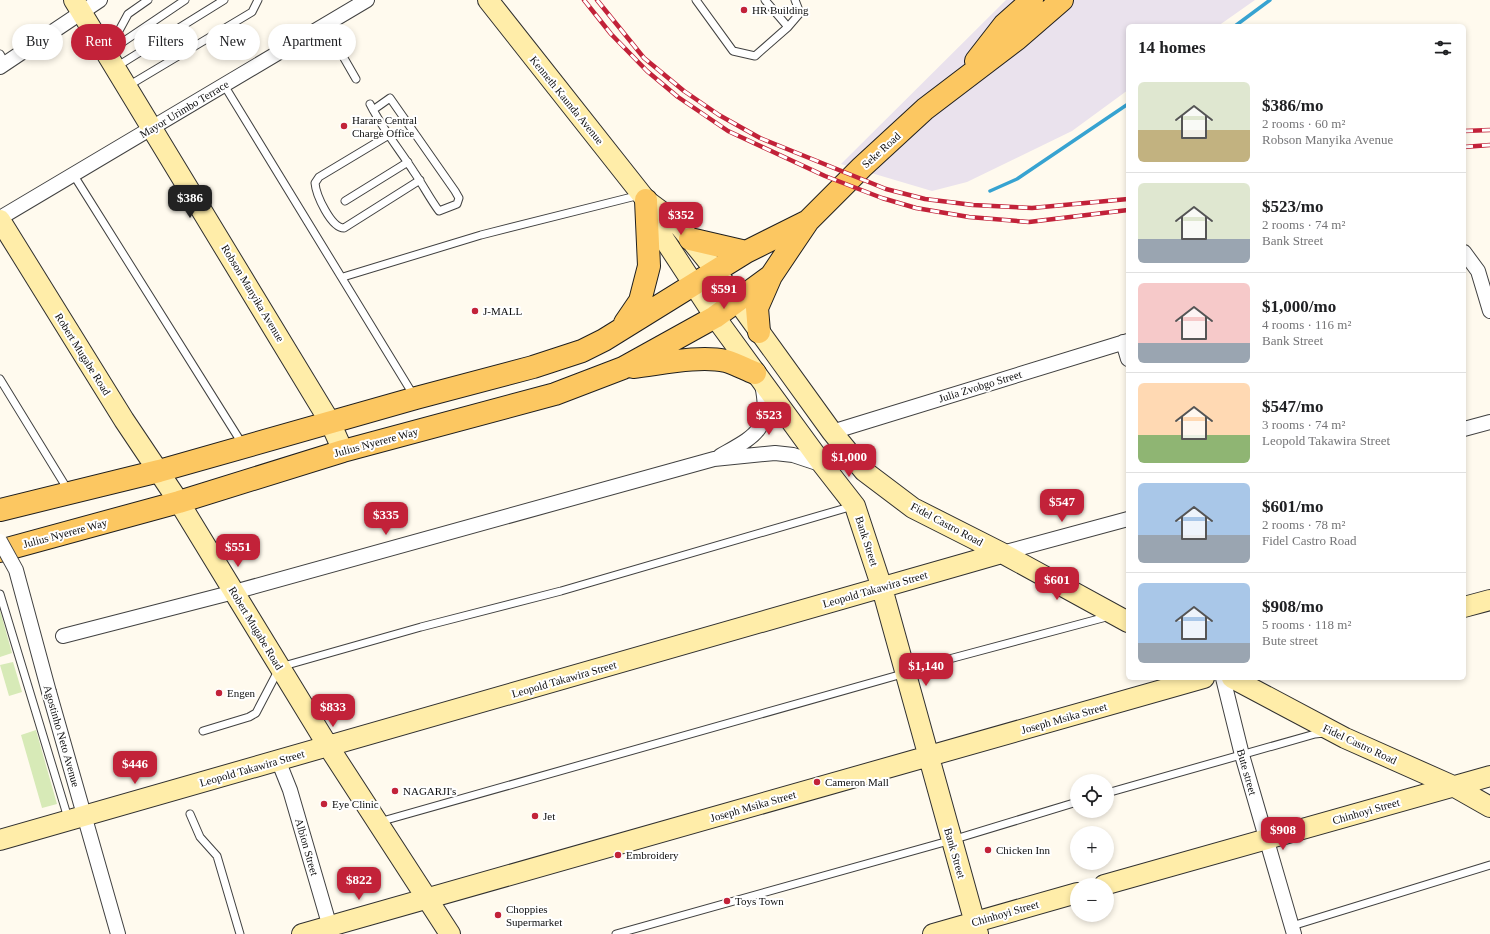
<!DOCTYPE html>
<html lang="en">
<head>
<meta charset="utf-8">
<style>
	body { margin:0; font-family:Georgia,serif; background:#f2f2f2; color:#202124; height:100vh; display:flex; flex-direction:column; font-size:15px; white-space:nowrap }
	* { box-sizing:border-box; margin:0 }
	p { font-size:13px; color:#757577 }
	.icon { flex:none; width:22px; height:22px; fill:none; stroke:currentColor; stroke-width:2; stroke-linecap:round; stroke-linejoin:round }
	.map { position:relative; flex:1; overflow:hidden }
	.side { position:absolute; left:1126px; top:24px; width:340px; height:656px; display:flex; flex-direction:column; background:#fff; border-radius:6px; box-shadow:0 2px 6px #0003 }
	.side>* { flex:none }
	.banner { position:absolute; left:12px; top:24px; width:380px; height:36px; display:flex; gap:8px }
	.controls { position:absolute; left:1070px; top:774px; display:grid; gap:8px }
	.controls a { display:grid; place-items:center; width:44px; height:44px; border-radius:50%; background:#fff; box-shadow:0 2px 6px #0003; font-size:20px }
	.price { position:absolute; translate:-50% -34px; padding:0 9px; border-radius:8px; background:#c22239; color:#fff; font-size:13px; line-height:26px; filter:drop-shadow(0 1px 2px #0008) }
	.price::after { content:''; position:absolute; left:50%; top:24px; width:12px; height:9px; margin-left:-6px; background:inherit; clip-path:polygon(0 0,100% 0,50% 100%) }
	.price.current { background:#222; color:#fff }
	ul { padding:0; list-style:none }
	li { display:flex; align-items:center; gap:12px; height:100px; padding:0 12px }
	li+li { border-top:1px solid #e0e0e0 }
	li span { display:grid; place-items:center; flex:none; width:112px; height:80px; border-radius:6px; color:#555 }
	li>.icon { margin-inline-start:auto }
	span .icon { width:48px; height:48px; fill:#fffc; stroke-width:1 }
	li b { font-size:17px }
	h2 { display:flex; justify-content:space-between; align-items:center; height:48px; padding:0 12px; font-size:17px }
	.pill { padding:0 14px; border-radius:18px; background:#fff; box-shadow:0 2px 6px #0003; font-size:14px; line-height:36px }
	.pill.current { background:#c22239; color:#fff }
	.map>svg:first-child { display:block }
</style>
</head>
<body>
<div class="map">
<svg width="1490" height="934" viewBox="0 0 1490 934">
	<rect width="100%" height="100%" fill="#fffaee"/>
	<path fill="#eae2ed" d="M1006 0H1255L1218 26H1128V90L1072 131 967 182 932 191 841 164Z"/>
	<path fill="#d7eab7" d="M0 610 12 653 0 657Z
		M13 662 22 692 9 696 0 665Z
		M36 730 57 804 42 808 21 735Z"/>
	<g fill="none" stroke-linecap="round" stroke-linejoin="round">
		<path stroke="#37a3d1" stroke-width="3.5" d="M1235 26 1270 0
			M990 191 1017 179 1128 104"/>
		<defs>
			<path id="lane" d="M696 0 733 51 755 56 788 27 800 13 795 0
				M765 0 788 27
				M325 25 356 79
				M108 51 128 14 148 0
				M108 52 185 0
				M0 54 5 63
				M116 67 224 0
				M224 85 414 396
				M128 86 252 12 258 0
				M370 104C382 128 399 149 414 172 423 185 430 199 439 211L457 204 459 198 455 191 390 98 373 110
				M389 135 319 177 315 183C316 195 331 228 344 228L420 180
				M73 174 243 445
				M345 201 408 162
				M343 277 481 235 640 195
				M0 379 68 490
				M0 594 68 818
				M203 731 249 717 256 713 280 667 421 627 561 591 853 506
				M1107 793 1315 734 1324 733
				M190 814 200 837 217 856 240 934
				M379 822 906 673 923 666 1110 616
				M1292 926 1490 865
				M616 934 952 840 1077 802"/>
			<path id="street" d="M0 67 100 0
				M0 218 367 0
				M1464 252 1478 271 1490 311
				M1123 342 1128 359
				M1464 429 1490 422
				M832 432 1128 341
				M720 456C755 436 772 430 762 385
				M1002 553 1128 519
				M63 636 234 592 714 459 775 453 793 455 823 465
				M1223 678 1242 755 1294 934
				M49 692 118 934
				M278 760 290 790 332 934"/>
			<path id="secondary" d="M74 0 330 422 343 451
				M488 0 646 200 664 239 715 317 823 465 855 506 882 588 978 934
				M646 200 677 223 715 270 832 432 864 471 913 508 1002 553 1128 622
				M0 220 124 420 179 502 328 746 450 934
				M1464 607 1490 600
				M1232 678 1345 738 1453 786 1490 807
				M0 840 1002 553
				M1104 885 1490 776
				M302 934 1204 678
				M933 934 1077 893"/>
			<path id="primary" d="M976 61 1004 25 1032 0
				M690 239 746 252
				M625 323 640 301 649 266 646 200
				M759 332 757 308 771 276 808 221 862 167 925 109 1017 39 1062 0
				M633 367C660 364 699 355 726 361 736 364 745 369 755 373
				M0 510 159 471 416 398 533 367 582 351 604 340 746 252 808 221
				M0 551 179 502 343 451 555 394 623 368 715 317 771 276"/>
		</defs>
		<use href="#lane" stroke="#414141" stroke-width="9"/>
		<use href="#street" stroke="#414141" stroke-width="16"/>
		<use href="#secondary" stroke="#303030" stroke-width="22"/>
		<use href="#primary" stroke="#1f1f1f" stroke-width="24"/>
		<use href="#lane" stroke="#fff" stroke-width="7"/>
		<use href="#street" stroke="#fff" stroke-width="14"/>
		<use href="#secondary" stroke="#ffeda9" stroke-width="20"/>
		<use href="#primary" stroke="#fcc761" stroke-width="22"/>
		<defs>
			<path id="rail" d="M584 0 611 34 647 71 678 97 728 131 825 176 882 198 916 208 969 217 1029 222 1128 210
				M597 0 644 58 684 91 719 115 760 138 886 189 925 199 973 205 1032 208 1128 199
				M1464 131 1490 130
				M1464 147 1490 145"/>
		</defs>
		<use href="#rail" stroke="#c22239" stroke-width="4.5"/>
		<use href="#rail" stroke="#fff" stroke-width="3" stroke-dasharray="9" stroke-linecap="butt"/>
		<defs>
			<path id="street-bridge" d="M0 541 16 570 49 692"/>
		</defs>
		<use href="#street-bridge" stroke="#414141" stroke-width="16" stroke-linecap="butt"/>
		<use href="#street-bridge" stroke="#fff" stroke-width="14"/>
	</g>
	<g fill="#c22239" stroke="#fff" stroke-width="1.5">
		<circle cx="744" cy="10" r="4"/>
		<circle cx="344" cy="126" r="4"/>
		<circle cx="475" cy="311" r="4"/>
		<circle cx="219" cy="693" r="4"/>
		<circle cx="817" cy="782" r="4"/>
		<circle cx="395" cy="791" r="4"/>
		<circle cx="324" cy="804" r="4"/>
		<circle cx="535" cy="816" r="4"/>
		<circle cx="988" cy="850" r="4"/>
		<circle cx="618" cy="855" r="4"/>
		<circle cx="727" cy="901" r="4"/>
		<circle cx="498" cy="915" r="4"/>
	</g>
	<g text-anchor="middle" dominant-baseline="central" stroke-width="4" stroke-linejoin="round" paint-order="stroke">
		<g font-size="11" fill="#0e0e0e" stroke="#fff" text-anchor="start">
			<text x="752" y="10">HR Building</text>
			<text x="352" y="120">Harare Central<tspan x="352" dy="13">Charge Office</tspan></text>
			<text x="483" y="311">J-MALL</text>
			<text x="227" y="693">Engen</text>
			<text x="825" y="782">Cameron Mall</text>
			<text x="403" y="791">NAGARJI's</text>
			<text x="332" y="804">Eye Clinic</text>
			<text x="543" y="816">Jet</text>
			<text x="996" y="850">Chicken Inn</text>
			<text x="626" y="855">Embroidery</text>
			<text x="735" y="901">Toys Town</text>
			<text x="506" y="909">Choppies<tspan x="506" dy="13">Supermarket</tspan></text>
		</g>
		<g font-size="11" fill="#0e0e0e" stroke="#fff">
			<text transform="translate(567 100) rotate(51)">Kenneth Kaunda Avenue</text>
			<text transform="translate(184 109) rotate(-31)">Mayor Urimbo Terrace</text>
			<text transform="translate(881 150) rotate(-42)">Seke Road</text>
			<text transform="translate(253 293) rotate(59)">Robson Manyika Avenue</text>
			<text transform="translate(83 354) rotate(58)">Robert Mugabe Road</text>
			<text transform="translate(980 386) rotate(-17)">Julia Zvobgo Street</text>
			<text transform="translate(376 442) rotate(-15)">Julius Nyerere Way</text>
			<text transform="translate(947 524) rotate(28)">Fidel Castro Road</text>
			<text transform="translate(65 533) rotate(-15)">Julius Nyerere Way</text>
			<text transform="translate(867 541) rotate(72)">Bank Street</text>
			<text transform="translate(875 589) rotate(-16)">Leopold Takawira Street</text>
			<text transform="translate(256 628) rotate(59)">Robert Mugabe Road</text>
			<text transform="translate(564 679) rotate(-16)">Leopold Takawira Street</text>
			<text transform="translate(1064 718) rotate(-16)">Joseph Msika Street</text>
			<text transform="translate(62 736) rotate(74)">Agostinho Neto Avenue</text>
			<text transform="translate(1360 744) rotate(25)">Fidel Castro Road</text>
			<text transform="translate(252 768) rotate(-16)">Leopold Takawira Street</text>
			<text transform="translate(1247 772) rotate(74)">Bute street</text>
			<text transform="translate(753 806) rotate(-16)">Joseph Msika Street</text>
			<text transform="translate(1366 811) rotate(-16)">Chinhoyi Street</text>
			<text transform="translate(307 847) rotate(74)">Albion Street</text>
			<text transform="translate(955 853) rotate(74)">Bank Street</text>
			<text transform="translate(1005 913) rotate(-16)">Chinhoyi Street</text>
		</g>
	</g>
</svg>
<div class="controls">
<a><svg class="icon" aria-label="locate" viewBox="0 0 24 24"><circle cx="12" cy="12" r="6"/><path d="M12 2v4M12 18v4M2 12h4M18 12h4"/></svg></a>
<a>+</a>
<a>−</a>
</div>
<b class="price current" style="left:190px;top:219px">$386</b>
<b class="price" style="left:681px;top:236px">$352</b>
<b class="price" style="left:724px;top:310px">$591</b>
<b class="price" style="left:769px;top:436px">$523</b>
<b class="price" style="left:849px;top:478px">$1,000</b>
<b class="price" style="left:1062px;top:523px">$547</b>
<b class="price" style="left:386px;top:536px">$335</b>
<b class="price" style="left:238px;top:568px">$551</b>
<b class="price" style="left:1057px;top:601px">$601</b>
<b class="price" style="left:926px;top:687px">$1,140</b>
<b class="price" style="left:333px;top:728px">$833</b>
<b class="price" style="left:135px;top:785px">$446</b>
<b class="price" style="left:1283px;top:851px">$908</b>
<b class="price" style="left:359px;top:901px">$822</b>
<div class="banner">
<a class="pill">Buy</a>
<a class="pill current">Rent</a>
<a class="pill">Filters</a>
<a class="pill">New</a>
<a class="pill">Apartment</a>
</div>
<section class="side">
<h2>14 homes<svg class="icon" aria-label="filters" viewBox="0 0 24 24"><path d="M4 7h16M4 17h16"/><circle cx="9" cy="7" r="2"/><circle cx="15" cy="17" r="2"/></svg></h2>
<ul>
<li><span style="background:linear-gradient(#dfe7d0 60%,#c2b280 0)"><svg class="icon" aria-label="home" viewBox="0 0 24 24"><path d="M3 11l9-7 9 7M6 9v11h12V9"/></svg></span><div><b>$386/mo</b><p>2 rooms · 60 m²</p><p>Robson Manyika Avenue</p></div></li>
<li><span style="background:linear-gradient(#dfe7d0 70%,#9aa5b1 0)"><svg class="icon" aria-label="home" viewBox="0 0 24 24"><path d="M3 11l9-7 9 7M6 9v11h12V9"/></svg></span><div><b>$523/mo</b><p>2 rooms · 74 m²</p><p>Bank Street</p></div></li>
<li><span style="background:linear-gradient(#f6c9c9 75%,#9aa5b1 0)"><svg class="icon" aria-label="home" viewBox="0 0 24 24"><path d="M3 11l9-7 9 7M6 9v11h12V9"/></svg></span><div><b>$1,000/mo</b><p>4 rooms · 116 m²</p><p>Bank Street</p></div></li>
<li><span style="background:linear-gradient(#ffd9b3 65%,#8fb573 0)"><svg class="icon" aria-label="home" viewBox="0 0 24 24"><path d="M3 11l9-7 9 7M6 9v11h12V9"/></svg></span><div><b>$547/mo</b><p>3 rooms · 74 m²</p><p>Leopold Takawira Street</p></div></li>
<li><span style="background:linear-gradient(#a9c7e8 65%,#9aa5b1 0)"><svg class="icon" aria-label="home" viewBox="0 0 24 24"><path d="M3 11l9-7 9 7M6 9v11h12V9"/></svg></span><div><b>$601/mo</b><p>2 rooms · 78 m²</p><p>Fidel Castro Road</p></div></li>
<li><span style="background:linear-gradient(#a9c7e8 75%,#9aa5b1 0)"><svg class="icon" aria-label="home" viewBox="0 0 24 24"><path d="M3 11l9-7 9 7M6 9v11h12V9"/></svg></span><div><b>$908/mo</b><p>5 rooms · 118 m²</p><p>Bute street</p></div></li>
</ul>
</section>
</div>
</body>
</html>
